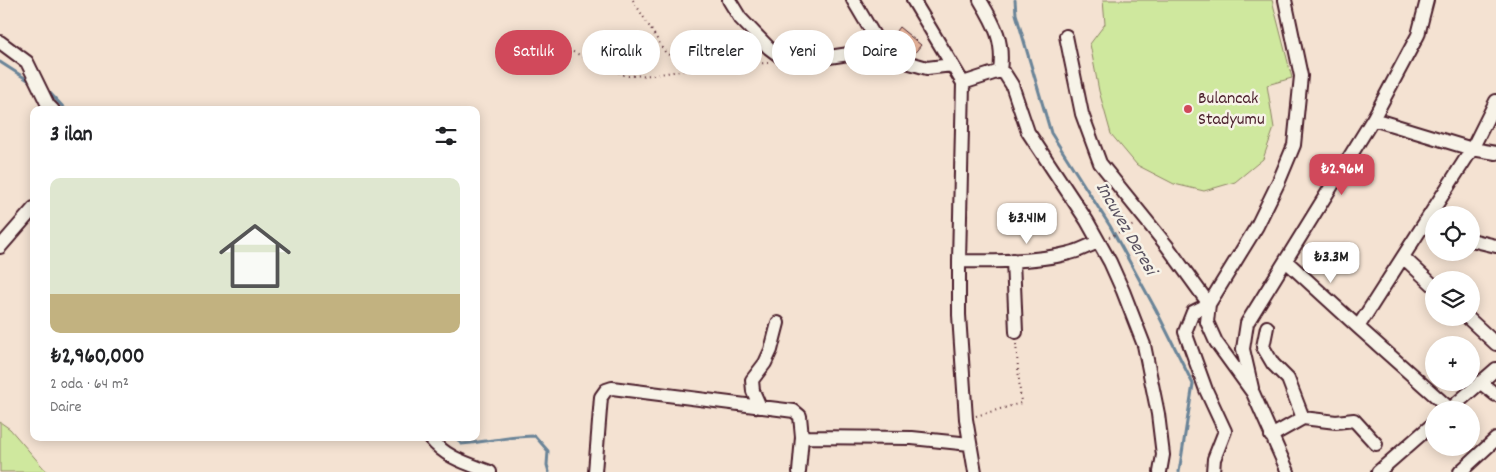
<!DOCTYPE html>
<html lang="tr">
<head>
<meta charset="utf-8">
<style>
	body { margin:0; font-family:Dekko,sans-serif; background:#f2f2f2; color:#202124; height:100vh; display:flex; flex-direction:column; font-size:19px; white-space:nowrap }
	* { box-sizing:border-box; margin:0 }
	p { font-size:16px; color:#757577 }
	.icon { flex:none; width:28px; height:28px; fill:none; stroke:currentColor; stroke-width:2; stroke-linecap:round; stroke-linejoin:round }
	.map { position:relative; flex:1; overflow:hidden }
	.details { position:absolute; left:30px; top:106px; width:450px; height:335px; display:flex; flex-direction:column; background:#fff; border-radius:10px; box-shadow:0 2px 12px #0003 }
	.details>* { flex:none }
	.guide { position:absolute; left:495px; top:30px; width:475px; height:45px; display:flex; gap:10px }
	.buttons { position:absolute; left:1425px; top:206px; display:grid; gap:10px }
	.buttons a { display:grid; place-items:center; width:55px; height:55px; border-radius:50%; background:#fff; box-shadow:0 2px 12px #0003; font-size:25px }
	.price { position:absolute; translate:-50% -42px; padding:0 11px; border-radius:10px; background:#fff; color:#222; font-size:16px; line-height:32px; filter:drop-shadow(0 1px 2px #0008) }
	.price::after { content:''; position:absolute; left:50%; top:30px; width:15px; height:11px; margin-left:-8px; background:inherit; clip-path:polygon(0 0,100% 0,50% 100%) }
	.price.selected { background:#d1495b; color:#fff }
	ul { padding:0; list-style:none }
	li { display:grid; align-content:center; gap:10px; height:265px; padding:0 20px }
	li span { display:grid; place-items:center; height:155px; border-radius:10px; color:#555 }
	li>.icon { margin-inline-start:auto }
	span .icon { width:90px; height:90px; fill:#fffc; stroke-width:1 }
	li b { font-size:21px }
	h2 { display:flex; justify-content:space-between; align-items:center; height:60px; padding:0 20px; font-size:21px }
	.tag { padding:0 18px; border-radius:22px; background:#fff; box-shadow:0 2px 12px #0003; font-size:18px; line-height:45px }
	.tag.selected { background:#d1495b; color:#fff }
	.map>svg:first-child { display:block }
</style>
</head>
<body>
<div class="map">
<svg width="1496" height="472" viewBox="0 0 1496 472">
	<rect width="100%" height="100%" fill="#f4e2d2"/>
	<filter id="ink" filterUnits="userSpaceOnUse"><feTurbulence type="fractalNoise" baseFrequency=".02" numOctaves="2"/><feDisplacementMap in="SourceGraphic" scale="10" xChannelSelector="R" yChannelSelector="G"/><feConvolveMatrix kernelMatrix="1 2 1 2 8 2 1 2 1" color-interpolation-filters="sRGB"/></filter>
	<g filter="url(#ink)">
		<path fill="#cfe89e" stroke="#8c8464" d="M1103 0H1272L1292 78 1267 85 1274 128 1263 159 1235 182 1204 191 1174 184 1137 165 1111 134 1099 91 1090 44 1105 24Z
			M0 422 10 429 47 472H0Z"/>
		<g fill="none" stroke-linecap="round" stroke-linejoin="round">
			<path stroke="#6a8498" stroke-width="3" d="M1015 0 1016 14 1051 133 1110 226 1156 310 1193 384 1179 472
				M0 62 31 82
				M45 90 50 93 66 110
				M457 438 461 444C486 442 511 436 535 436L548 451 547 465 549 472"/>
		</g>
		<path fill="#edb99f" stroke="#4a1f2b" d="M899 27 921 45 913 55 904 52 889 40Z"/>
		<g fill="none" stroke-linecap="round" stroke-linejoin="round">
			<defs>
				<path id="minor" d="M729 0 740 18 769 48 785 60 829 57 882 49 853 0
					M913 0 963 83 959 261V315L966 419 975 472
					M980 0C995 25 1004 41 1000 71
					M1285 0 1301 76 1294 145 1279 181 1257 226 1209 304 1207 322 1216 342 1253 393 1288 472
					M1066 36 1082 114 1100 163 1167 246 1209 304 1193 312 1185 332 1206 390 1225 431 1214 459 1213 472
					M0 42 27 62 48 105 53 110
					M882 49 903 61 927 68 952 65
					M963 83 1000 71 1005 74 1012 85 1028 132 1087 221 1110 262 1123 291 1144 345 1158 414 1163 455 1160 472
					M1373 119 1472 149 1496 153
					M1471 240 1496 246
					M0 247 34 208
					M1403 257 1434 286
					M1013 260 1016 332
					M959 261C994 262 1036 262 1070 253 1080 251 1089 245 1099 242
					M1286 261 1358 327 1450 409
					M1468 318 1496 344
					M1267 327 1263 347 1273 364 1288 379 1303 418
					M1358 327 1472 149 1496 101
					M1480 382 1496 395
					M1252 388 1243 349 1247 323 1373 119 1418 35 1427 0
					M760 407 753 391 752 380 765 363 771 350 778 323
					M1449 410 1496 369
					M1271 436 1303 418 1336 422 1354 420 1376 444
					M430 438C446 458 466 463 490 472
					M595 472 601 397 606 390 612 388 794 411 800 416 802 437 912 438 970 444
					M799 472 802 437
					M1378 472 1434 423
					M1460 472 1496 439"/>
			</defs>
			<use href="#minor" stroke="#4a1f2b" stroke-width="16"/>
			<path stroke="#4a1f2b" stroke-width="2" stroke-dasharray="1 4" stroke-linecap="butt" d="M633 0 665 52 689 70
				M573 52 627 76 653 75 713 66 768 63
				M1109 237 1136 224
				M976 416 1021 403 1016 344"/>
			<use href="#minor" stroke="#f7f3e8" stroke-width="12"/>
		</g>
	</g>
	<circle fill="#d1495b" stroke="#f7f3e8" stroke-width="2" cx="1188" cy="109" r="5"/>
	<g text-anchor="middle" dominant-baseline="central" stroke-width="5" stroke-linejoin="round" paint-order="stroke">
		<g font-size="18" fill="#4a1f2b" stroke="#f7f3e8" text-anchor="start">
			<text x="1198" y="99">Bulancak<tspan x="1198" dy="21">Stadyumu</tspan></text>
		</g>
		<g font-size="19" font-style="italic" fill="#5a5261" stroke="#f7f3e8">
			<text transform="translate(1125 229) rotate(60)">Incuvez Deresi</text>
		</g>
	</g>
</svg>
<div class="buttons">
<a><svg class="icon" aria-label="locate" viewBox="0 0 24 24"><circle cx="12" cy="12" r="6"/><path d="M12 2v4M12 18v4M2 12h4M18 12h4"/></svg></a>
<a><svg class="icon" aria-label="layers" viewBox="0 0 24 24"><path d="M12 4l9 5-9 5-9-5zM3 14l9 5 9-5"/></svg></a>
<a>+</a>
<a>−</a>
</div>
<b class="price selected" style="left:1342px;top:196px">₺2.96M</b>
<b class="price" style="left:1027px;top:245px">₺3.41M</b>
<b class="price" style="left:1331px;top:284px">₺3.3M</b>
<div class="guide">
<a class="tag selected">Satılık</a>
<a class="tag">Kiralık</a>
<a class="tag">Filtreler</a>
<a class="tag">Yeni</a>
<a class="tag">Daire</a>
</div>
<section class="details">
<h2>3 ilan<svg class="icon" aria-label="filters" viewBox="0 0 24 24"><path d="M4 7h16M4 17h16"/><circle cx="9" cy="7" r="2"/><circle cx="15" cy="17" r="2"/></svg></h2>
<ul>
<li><span style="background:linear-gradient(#dfe7d0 75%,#c2b280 0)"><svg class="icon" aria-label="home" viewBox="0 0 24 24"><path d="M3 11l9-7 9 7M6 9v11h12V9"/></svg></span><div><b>₺2,960,000</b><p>2 oda · 64 m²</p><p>Daire</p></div></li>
</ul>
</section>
</div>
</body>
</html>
